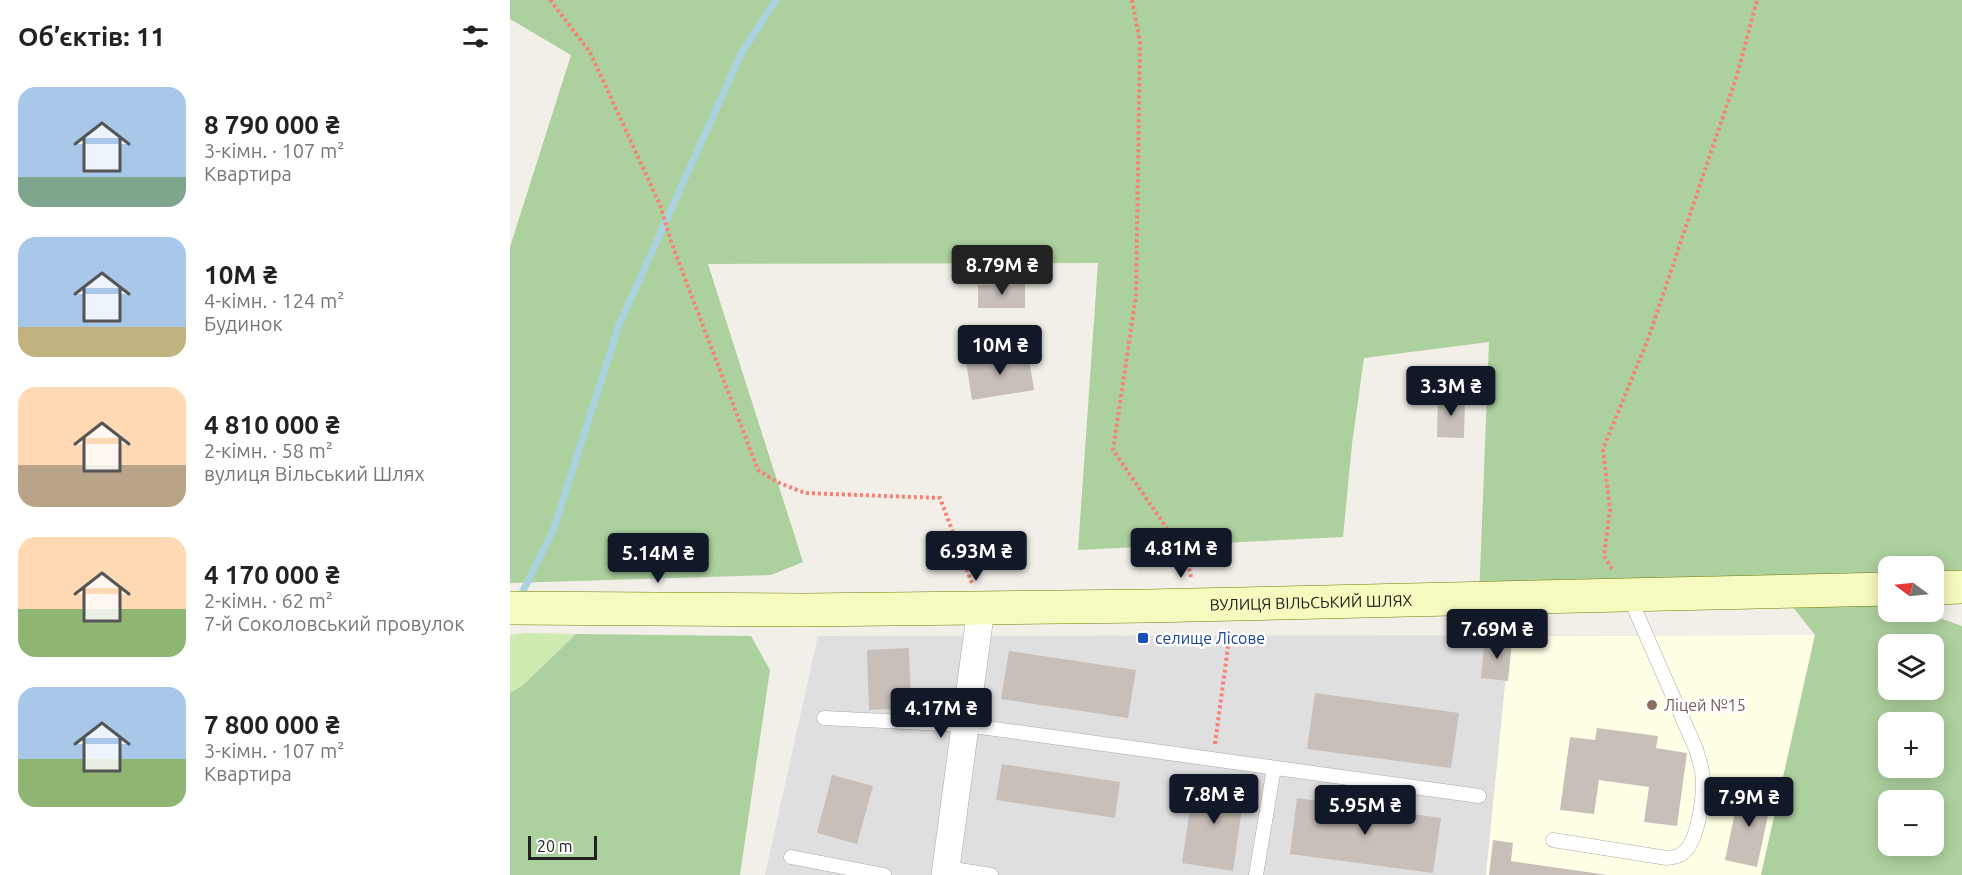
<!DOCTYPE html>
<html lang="uk">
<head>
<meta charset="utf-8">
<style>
	body { margin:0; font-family:Ubuntu,sans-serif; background:#f2f2f2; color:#222; height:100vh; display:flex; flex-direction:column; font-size:22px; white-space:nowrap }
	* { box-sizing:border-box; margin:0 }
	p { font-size:20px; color:#767676 }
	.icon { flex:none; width:33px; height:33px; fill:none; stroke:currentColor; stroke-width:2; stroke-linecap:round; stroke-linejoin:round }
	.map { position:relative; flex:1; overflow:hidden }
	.panel { display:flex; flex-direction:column; background:#fff; width:510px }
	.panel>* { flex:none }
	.needle { width:39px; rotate:285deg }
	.buttons { position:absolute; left:1368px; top:556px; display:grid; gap:12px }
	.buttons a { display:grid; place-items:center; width:66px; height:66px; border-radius:12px; background:#fff; box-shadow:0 3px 15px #0003; font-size:30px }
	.scale { position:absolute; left:18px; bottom:15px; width:69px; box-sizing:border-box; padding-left:6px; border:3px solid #222; border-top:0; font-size:16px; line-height:21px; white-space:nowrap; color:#222; -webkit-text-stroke:4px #fff; paint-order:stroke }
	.price { position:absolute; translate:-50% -51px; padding:0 14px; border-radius:6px; background:#111827; color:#fff; font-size:20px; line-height:39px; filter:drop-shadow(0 2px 3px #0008) }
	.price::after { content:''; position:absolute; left:50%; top:36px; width:18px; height:14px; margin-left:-9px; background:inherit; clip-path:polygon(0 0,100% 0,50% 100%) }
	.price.selected { background:#222; color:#fff }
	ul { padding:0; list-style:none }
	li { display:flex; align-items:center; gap:18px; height:150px; padding:0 18px }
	li span { display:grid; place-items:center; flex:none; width:168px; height:120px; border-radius:18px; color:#555 }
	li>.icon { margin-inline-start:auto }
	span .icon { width:72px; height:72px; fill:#fffc; stroke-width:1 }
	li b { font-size:26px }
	h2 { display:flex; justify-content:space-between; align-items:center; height:72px; padding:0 18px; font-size:26px }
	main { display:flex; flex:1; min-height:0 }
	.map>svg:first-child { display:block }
</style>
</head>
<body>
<main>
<section class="panel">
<h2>Об’єктів: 11<svg class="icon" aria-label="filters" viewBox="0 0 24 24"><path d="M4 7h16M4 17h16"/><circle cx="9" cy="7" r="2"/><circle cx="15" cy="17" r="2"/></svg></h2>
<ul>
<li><span style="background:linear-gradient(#a9c7e8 75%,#7fa58c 0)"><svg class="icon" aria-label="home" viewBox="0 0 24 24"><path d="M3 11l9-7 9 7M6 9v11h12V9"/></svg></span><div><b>8 790 000 ₴</b><p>3-кімн. · 107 m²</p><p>Квартира</p></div></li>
<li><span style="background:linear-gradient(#a9c7e8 75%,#c2b280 0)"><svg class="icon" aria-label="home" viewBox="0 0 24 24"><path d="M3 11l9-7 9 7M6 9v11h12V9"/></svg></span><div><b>10M ₴</b><p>4-кімн. · 124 m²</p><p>Будинок</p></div></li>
<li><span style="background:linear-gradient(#ffd9b3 65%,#b9a48a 0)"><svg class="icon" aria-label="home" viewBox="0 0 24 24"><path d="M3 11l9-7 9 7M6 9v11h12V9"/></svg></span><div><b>4 810 000 ₴</b><p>2-кімн. · 58 m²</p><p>вулиця Вільський Шлях</p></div></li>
<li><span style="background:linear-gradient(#ffd9b3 60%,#8fb573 0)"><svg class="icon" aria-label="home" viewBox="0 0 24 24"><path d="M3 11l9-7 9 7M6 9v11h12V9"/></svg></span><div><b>4 170 000 ₴</b><p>2-кімн. · 62 m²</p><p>7-й Соколовський провулок</p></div></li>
<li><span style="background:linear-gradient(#a9c7e8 60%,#8fb573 0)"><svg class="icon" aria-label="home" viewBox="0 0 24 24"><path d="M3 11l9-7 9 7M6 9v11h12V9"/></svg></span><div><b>7 800 000 ₴</b><p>3-кімн. · 107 m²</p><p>Квартира</p></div></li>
</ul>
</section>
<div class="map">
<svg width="1452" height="875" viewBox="0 0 1452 875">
	<rect width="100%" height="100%" fill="#f2efe9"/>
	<path fill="#e0dfdf" d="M1305 635 1251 875H255L308 636Z"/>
	<path fill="#ffffe5" d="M1305 635 1251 875H976L1000 636Z"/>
	<path fill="#cdebb0" d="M17 633 66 634 13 685 0 693V635Z"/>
	<path fill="#add19e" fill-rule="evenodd" d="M0 0H1452V587L1424 588V567H1378V612H1418L1419 614 1452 626V875H1251L1305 635 1271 592 969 598 979 342 854 358 842 444 833 537 568 550 588 263 198 264 293 562 261 575 0 583V247L61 55 0 19ZM1378 645H1424V690H1378ZM1378 723H1424V768H1378ZM1378 801H1424V846H1378Z
		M66 634 241 636 260 670 230 875H0V693L13 685Z"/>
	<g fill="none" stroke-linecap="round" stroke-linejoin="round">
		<path stroke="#aad3df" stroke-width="7" d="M9 599 43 531 109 325 231 54 266 0"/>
	</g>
	<path fill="#c7bfb8" d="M515 284V308H468V285Z
		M518 352 524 390 462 400 456 361Z
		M928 397H955L954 438 927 437Z
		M975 639 1002 642 998 681 971 678Z
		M399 648 401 708 359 710 357 650Z
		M499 651 626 670 618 718 491 699Z
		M805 693 949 713 941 768 797 749Z
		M1087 728 1148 736 1146 748 1177 753 1167 826 1134 822 1139 787 1089 780 1084 814 1050 810 1060 737 1085 740Z
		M492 764 610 782 605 818 486 800Z
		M322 775 363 786 347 844 307 833Z
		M684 780 735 787 723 871 672 863Z
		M1230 789 1262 796 1247 867 1215 860Z
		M787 798 931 818 923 873 780 854Z
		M983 840 1003 843 1001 861 1098 875H979Z"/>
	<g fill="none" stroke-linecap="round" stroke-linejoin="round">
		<defs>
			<path id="lane" d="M314 718 456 725 969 796
				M1043 840 1157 858C1161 857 1167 857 1170 855 1188 846 1193 799 1193 781 1193 770 1189 760 1186 749L1119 596
				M281 857 374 875
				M436 868 481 875
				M746 875 764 768"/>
			<path id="street" d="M435 875 471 608"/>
			<g id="secondary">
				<path d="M1424 588 1452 587"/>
				<path id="s1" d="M0 608 295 610 638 606 1378 589"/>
			</g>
		</defs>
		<use href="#lane" stroke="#a9a9a9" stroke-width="15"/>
		<use href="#street" stroke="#a9a9a9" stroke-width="28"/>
		<use href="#secondary" stroke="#707d05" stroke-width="34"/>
		<path stroke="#fa8072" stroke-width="4" stroke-dasharray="3 3" stroke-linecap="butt" d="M40 0 80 52 150 205 163 247 248 470 267 482 295 493 430 498 462 583
			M622 0 630 42 626 295 603 450 676 556 681 577
			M1102 569 1094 556 1100 510 1093 449 1138 339 1227 75 1247 0
			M705 744 720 632"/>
		<use href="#lane" stroke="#fff" stroke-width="14"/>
		<use href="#street" stroke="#fff" stroke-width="27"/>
		<use href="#secondary" stroke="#f7fabf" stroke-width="33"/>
	</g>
	<rect fill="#1a4fb4" stroke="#fff" stroke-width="2" x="627" y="632" width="12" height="12" rx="3"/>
	<circle fill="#8d6e63" stroke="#fff" stroke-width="2" cx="1142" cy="705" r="6"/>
	<g text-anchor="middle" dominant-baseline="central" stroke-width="5" stroke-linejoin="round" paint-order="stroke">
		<g font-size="16" fill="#222" stroke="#fff">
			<text stroke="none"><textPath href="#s1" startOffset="801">ВУЛИЦЯ ВІЛЬСЬКИЙ ШЛЯХ</textPath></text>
		</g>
		<g font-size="16" fill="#164399" stroke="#fff" text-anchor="start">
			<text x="645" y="638">селище Лісове</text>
		</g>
		<g font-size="16" fill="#785e54" stroke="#fff" text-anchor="start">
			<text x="1154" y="705">Ліцей №15</text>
		</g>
	</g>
</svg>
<div class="buttons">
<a><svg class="needle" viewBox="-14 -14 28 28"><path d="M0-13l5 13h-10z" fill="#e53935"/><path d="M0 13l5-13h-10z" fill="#767676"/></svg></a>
<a><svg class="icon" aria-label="layers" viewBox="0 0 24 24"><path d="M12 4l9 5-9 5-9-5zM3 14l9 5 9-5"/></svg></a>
<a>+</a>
<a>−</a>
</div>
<div class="scale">20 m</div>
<b class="price selected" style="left:492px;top:296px">8.79M ₴</b>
<b class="price" style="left:490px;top:376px">10M ₴</b>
<b class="price" style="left:941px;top:417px">3.3M ₴</b>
<b class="price" style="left:671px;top:579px">4.81M ₴</b>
<b class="price" style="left:466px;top:582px">6.93M ₴</b>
<b class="price" style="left:148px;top:584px">5.14M ₴</b>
<b class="price" style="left:987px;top:660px">7.69M ₴</b>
<b class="price" style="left:431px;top:739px">4.17M ₴</b>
<b class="price" style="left:704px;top:825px">7.8M ₴</b>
<b class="price" style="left:1239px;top:828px">7.9M ₴</b>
<b class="price" style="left:855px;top:836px">5.95M ₴</b>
</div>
</main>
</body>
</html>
